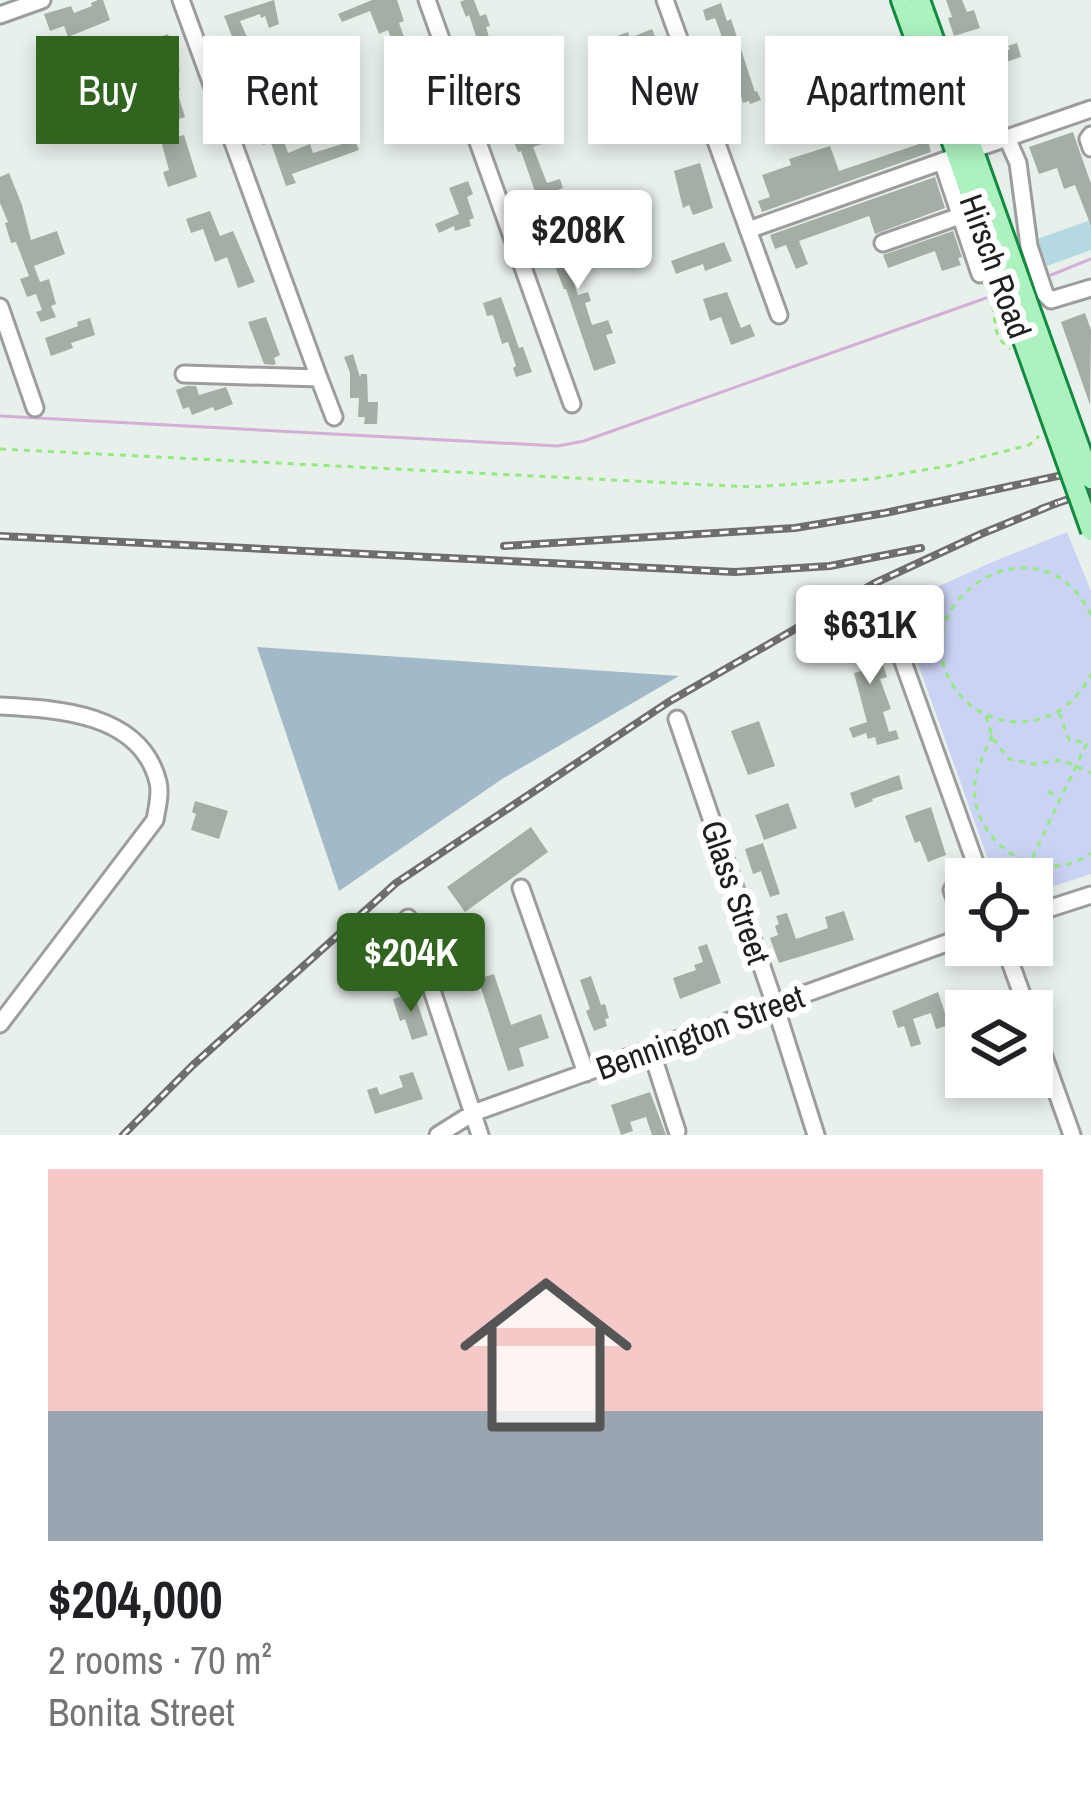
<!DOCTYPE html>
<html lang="en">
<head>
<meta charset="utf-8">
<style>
	body { margin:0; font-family:"Archivo Narrow",sans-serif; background:#f6f6f6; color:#202124; height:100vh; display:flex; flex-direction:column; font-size:45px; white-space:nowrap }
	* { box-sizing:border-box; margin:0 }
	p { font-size:39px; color:#757577 }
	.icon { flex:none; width:66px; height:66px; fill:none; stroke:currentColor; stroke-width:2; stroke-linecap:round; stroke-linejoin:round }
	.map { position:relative; height:1135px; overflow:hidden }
	.details { display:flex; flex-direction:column; background:#fff; flex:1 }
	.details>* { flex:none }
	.top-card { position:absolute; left:36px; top:36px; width:1020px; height:108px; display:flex; gap:24px }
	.controls { position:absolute; left:945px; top:858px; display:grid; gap:24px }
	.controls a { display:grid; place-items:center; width:108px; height:108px; border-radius:0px; background:#fff; box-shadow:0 6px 18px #0003; font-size:60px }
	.price { position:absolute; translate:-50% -102px; padding:0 27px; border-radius:12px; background:#fff; color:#222; font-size:39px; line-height:78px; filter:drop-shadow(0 3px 6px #0008) }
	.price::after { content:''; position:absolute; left:50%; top:72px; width:36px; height:27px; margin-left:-18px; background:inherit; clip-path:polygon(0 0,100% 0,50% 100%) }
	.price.selected { background:#31651f; color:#fff }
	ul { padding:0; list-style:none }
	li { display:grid; align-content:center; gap:24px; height:636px; padding:0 48px }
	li+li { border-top:3px solid #e0e0e0 }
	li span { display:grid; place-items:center; height:372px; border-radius:0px; color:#555 }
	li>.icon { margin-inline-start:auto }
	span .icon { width:216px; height:216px; fill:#fffc; stroke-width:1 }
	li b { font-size:51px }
	.tag { padding:0 42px; border-radius:0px; background:#fff; box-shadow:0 6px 18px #0003; font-size:42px; line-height:108px }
	.tag.selected { background:#31651f; color:#fff }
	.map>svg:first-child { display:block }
</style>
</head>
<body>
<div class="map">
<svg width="1091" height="1135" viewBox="0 0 1091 1135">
	<rect width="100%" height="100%" fill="#e8f0eb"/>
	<path fill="#b4d9e3" d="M1091 220V250L1047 266 1037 239Z"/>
	<path fill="#a2b9ca" d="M257 647 679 676 502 779 339 891Z"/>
	<path fill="#cbd3f4" d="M1067 532 1091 591V874L1032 893V879H995L897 605 990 563Z"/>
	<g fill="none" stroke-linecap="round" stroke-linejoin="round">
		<path stroke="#d5aed8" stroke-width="3" d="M1051 275 1091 259
			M0 416 558 446 584 441 986 298"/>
	</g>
	<path fill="#a4aea5" d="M98 0H103L110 20 68 37 64 26 50 31 44 14 71 6 74 13 92 6 91 3Z
		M274 0 279 24 269 28 265 16 261 18 260 14 240 21 262 72 268 70 275 93 289 88 294 101 252 116 247 103 254 101 246 77H248L224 16Z
		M372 0H397L404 21 399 23 404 37 392 42 388 30 379 34 370 11 342 22 338 14Z
		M465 0H474L480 16 486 14 490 26 486 27 497 64 484 68 480 55 482 54 469 15 466 17 460 2Z
		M946 0H962L967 12 974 10 980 28 954 36 948 18 952 17Z
		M721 3 727 21 731 19 755 92 757 91 761 100 750 104 749 101 743 103 741 96 732 99 723 66 733 63 727 47 717 50 713 41 722 37 715 18 706 21 703 10Z
		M652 29 657 41 651 43 657 59 662 57 665 66 641 75 632 51 621 55 614 37 628 32 630 38Z
		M168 34 180 71 175 73 180 90 177 91 185 117 170 122 164 106 168 105 152 57 146 59 143 49 154 45 152 40Z
		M1017 43 1021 57 1000 64 983 72 984 75 970 80 963 62 977 57 979 61 1010 49 1008 46Z
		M512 102 521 128 545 119 549 128 543 130 548 142 533 147 547 183 560 179 563 188 537 197 521 151 518 152 499 106Z
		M286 121 290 132 282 135 288 153 310 144 313 153 355 140 359 150 292 174 296 183 286 186 271 143 263 145 258 131Z
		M1073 132 1091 184V226L1075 185 1064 189 1057 168 1039 174 1029 147Z
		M184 135 197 177 168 187 163 172 169 170 161 141Z
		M928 141 931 152 762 212 758 201 770 197 762 175 791 165 789 159 830 146 839 171Z
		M700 163 713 208 693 215 689 205 683 208 674 171Z
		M9 173 22 205 31 240 57 231 65 254 34 266 40 282 49 279 56 304 51 306 56 317 41 322 36 312 42 310 36 294 27 297 20 279 29 276 16 242 11 243 5 223 8 222 0 203V177Z
		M935 177 945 208 875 234 869 216 799 241 808 264 796 269 786 245 775 249 770 235Z
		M468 181 473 194 467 197 474 218 469 220 471 226 455 231 454 226 439 233 435 224 459 214 449 188Z
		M210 211 220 236 233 231 255 282 238 288 227 257 215 262 203 229 191 233 186 219Z
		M568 215 578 246 571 248 573 254 570 255 578 278 573 280 578 295 588 292 591 301 585 303 592 325 608 320 613 333 606 335 616 363 594 371 566 289H564L553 261 542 224Z
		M953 231 962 257 958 258 961 265 942 271 935 251 888 268 883 255Z
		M724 242 732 261 705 271 703 264 676 274 671 261Z
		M727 292 741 328 750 324 755 336 731 345 721 317 710 321 703 299Z
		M501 297 519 348 523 347 532 372 516 377 513 368 516 366 508 342 502 344 493 315 487 316 483 303Z
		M1085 313 1091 330 1090 405 1061 322Z
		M266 317 280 355 274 358 276 364 273 365 264 364 248 322Z
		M90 318 95 335 71 343 73 348 51 356 45 338 78 326 77 322Z
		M353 354 360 377 361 374H367L368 402H378L377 424H364L365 417H358L359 398H350V373L344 357Z
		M187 386H196L199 395 226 387 233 404 215 411 213 407 192 415 189 407 183 409 176 390Z
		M858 625 862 636 873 633 887 677 880 679 891 709 883 712 889 732 896 730 899 739 877 745 875 737 868 739 866 733 853 738 849 728 867 722 854 673 861 671 855 653 850 654 842 631Z
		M759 721 775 766 748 775 731 731Z
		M899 775 903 789 872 799 873 801 855 808 850 793Z
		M195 801 228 811 219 839 191 830 196 814 192 812Z
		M788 803 797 828 764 840 755 815Z
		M931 807 946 855 928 862 920 841 915 843 905 816Z
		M531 827 548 852 465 912 447 887Z
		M763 843 780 894 770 897 761 871 753 874 745 849Z
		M844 911 854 940 779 963 770 938 778 935 775 926 779 924 776 916 787 913 796 939 828 928 825 917Z
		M707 944 721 983 680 999 673 978 696 970 694 965 703 962 698 947Z
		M494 974 511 1025 541 1014 549 1038 519 1048 524 1066 508 1071 478 979Z
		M591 976 601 1005 605 1004 609 1018 605 1019 607 1026 594 1031 586 1011 590 1009 580 980Z
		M938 992 949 1025 936 1029 931 1013 913 1019 921 1044 911 1047 904 1026 898 1028 892 1011Z
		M414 993 428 1035 412 1040 405 1019 400 1021 393 999Z
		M413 1072 423 1099 375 1114 367 1090 377 1087 380 1095 403 1087 399 1076Z
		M650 1092 666 1135H652L646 1117 630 1122 633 1131 621 1135 611 1105Z"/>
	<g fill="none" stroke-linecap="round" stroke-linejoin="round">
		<defs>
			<path id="minor" d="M181 0 319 378 184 374
				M427 0 572 404
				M665 0 779 315
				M0 15 42 0
				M1091 135 1088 139 1091 148
				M1007 138 1018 163 1029 246 1045 294 1051 300 1091 288
				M972 150 1091 109
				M942 161 980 274
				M748 230 957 156
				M883 243 960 216
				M0 307 35 408
				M319 378 334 417
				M882 603 981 879
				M0 706C58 709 141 713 158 782 161 794 157 808 155 820L0 1024
				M677 719 773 999 816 1135
				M521 888 586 1073
				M952 890 966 930
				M1032 914 1091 895
				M408 918 480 1135
				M1004 945 1028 1011
				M1032 1023 1072 1135
				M651 1050 677 1131
				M438 1135 473 1113 966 936"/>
			<path id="major" d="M901 0 1023 340
				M920 0 1039 334"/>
		</defs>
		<use href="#minor" stroke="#9d9d9d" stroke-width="21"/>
		<use href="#major" stroke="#128b40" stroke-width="24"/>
		<path stroke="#93ea7e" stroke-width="3" stroke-dasharray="6 6" stroke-linecap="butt" d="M984 283C987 290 991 296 992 303 997 323 991 335 1010 349
			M0 449 752 487 870 479 947 466 1029 445 1039 436
			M1091 615C1039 506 886 609 961 696 975 712 997 722 1018 722 1051 722 1077 703 1091 674
			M986 716 993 739 1009 759 1033 764 1062 760 1091 773
			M992 735C983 757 972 774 975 799 983 852 1047 886 1091 853
			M1048 792 1058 796
			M1022 879 1087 743 1069 740 1059 713"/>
		<use href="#minor" stroke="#fff" stroke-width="15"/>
		<use href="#major" stroke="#abf2bf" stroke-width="18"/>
		<defs>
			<path id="rail" d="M1041 509 1091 491
				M0 536 735 572 830 566 921 548
				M504 546 795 528 885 513 1091 469
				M123 1135 193 1065 396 883 670 701 875 583 981 534 1057 503"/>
		</defs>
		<use href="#rail" stroke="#6e6e6e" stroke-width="8"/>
		<use href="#rail" stroke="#fff" stroke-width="3" stroke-dasharray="9" stroke-linecap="butt"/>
		<defs>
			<path id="major-bridge" d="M1039 334 1091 479
				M1023 340 1091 531"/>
		</defs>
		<use href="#major-bridge" stroke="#128b40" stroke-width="24" stroke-linecap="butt"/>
		<use href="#major-bridge" stroke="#abf2bf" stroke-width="18"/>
	</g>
	<g text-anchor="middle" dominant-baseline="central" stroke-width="12" stroke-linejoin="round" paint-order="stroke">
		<g font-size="33" fill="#202020" stroke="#fff">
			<text transform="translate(996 266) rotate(70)">Hirsch Road</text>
			<text transform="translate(736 892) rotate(71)">Glass Street</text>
			<text transform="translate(700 1032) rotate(-20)">Bennington Street</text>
		</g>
	</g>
</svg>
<div class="controls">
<a><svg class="icon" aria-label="locate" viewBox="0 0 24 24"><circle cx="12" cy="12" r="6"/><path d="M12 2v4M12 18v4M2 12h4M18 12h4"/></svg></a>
<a><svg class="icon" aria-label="layers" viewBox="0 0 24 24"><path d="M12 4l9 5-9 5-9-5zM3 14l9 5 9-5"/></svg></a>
</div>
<b class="price" style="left:578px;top:292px">$208K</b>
<b class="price" style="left:870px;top:687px">$631K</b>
<b class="price selected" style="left:411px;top:1015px">$204K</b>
<div class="top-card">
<a class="tag selected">Buy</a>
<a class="tag">Rent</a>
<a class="tag">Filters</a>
<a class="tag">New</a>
<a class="tag">Apartment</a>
</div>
</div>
<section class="details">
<ul>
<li><span style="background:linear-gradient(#f6c9c9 65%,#9aa5b1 0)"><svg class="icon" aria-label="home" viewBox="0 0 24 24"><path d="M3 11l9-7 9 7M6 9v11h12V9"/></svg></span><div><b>$204,000</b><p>2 rooms · 70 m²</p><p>Bonita Street</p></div></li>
</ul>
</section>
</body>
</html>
